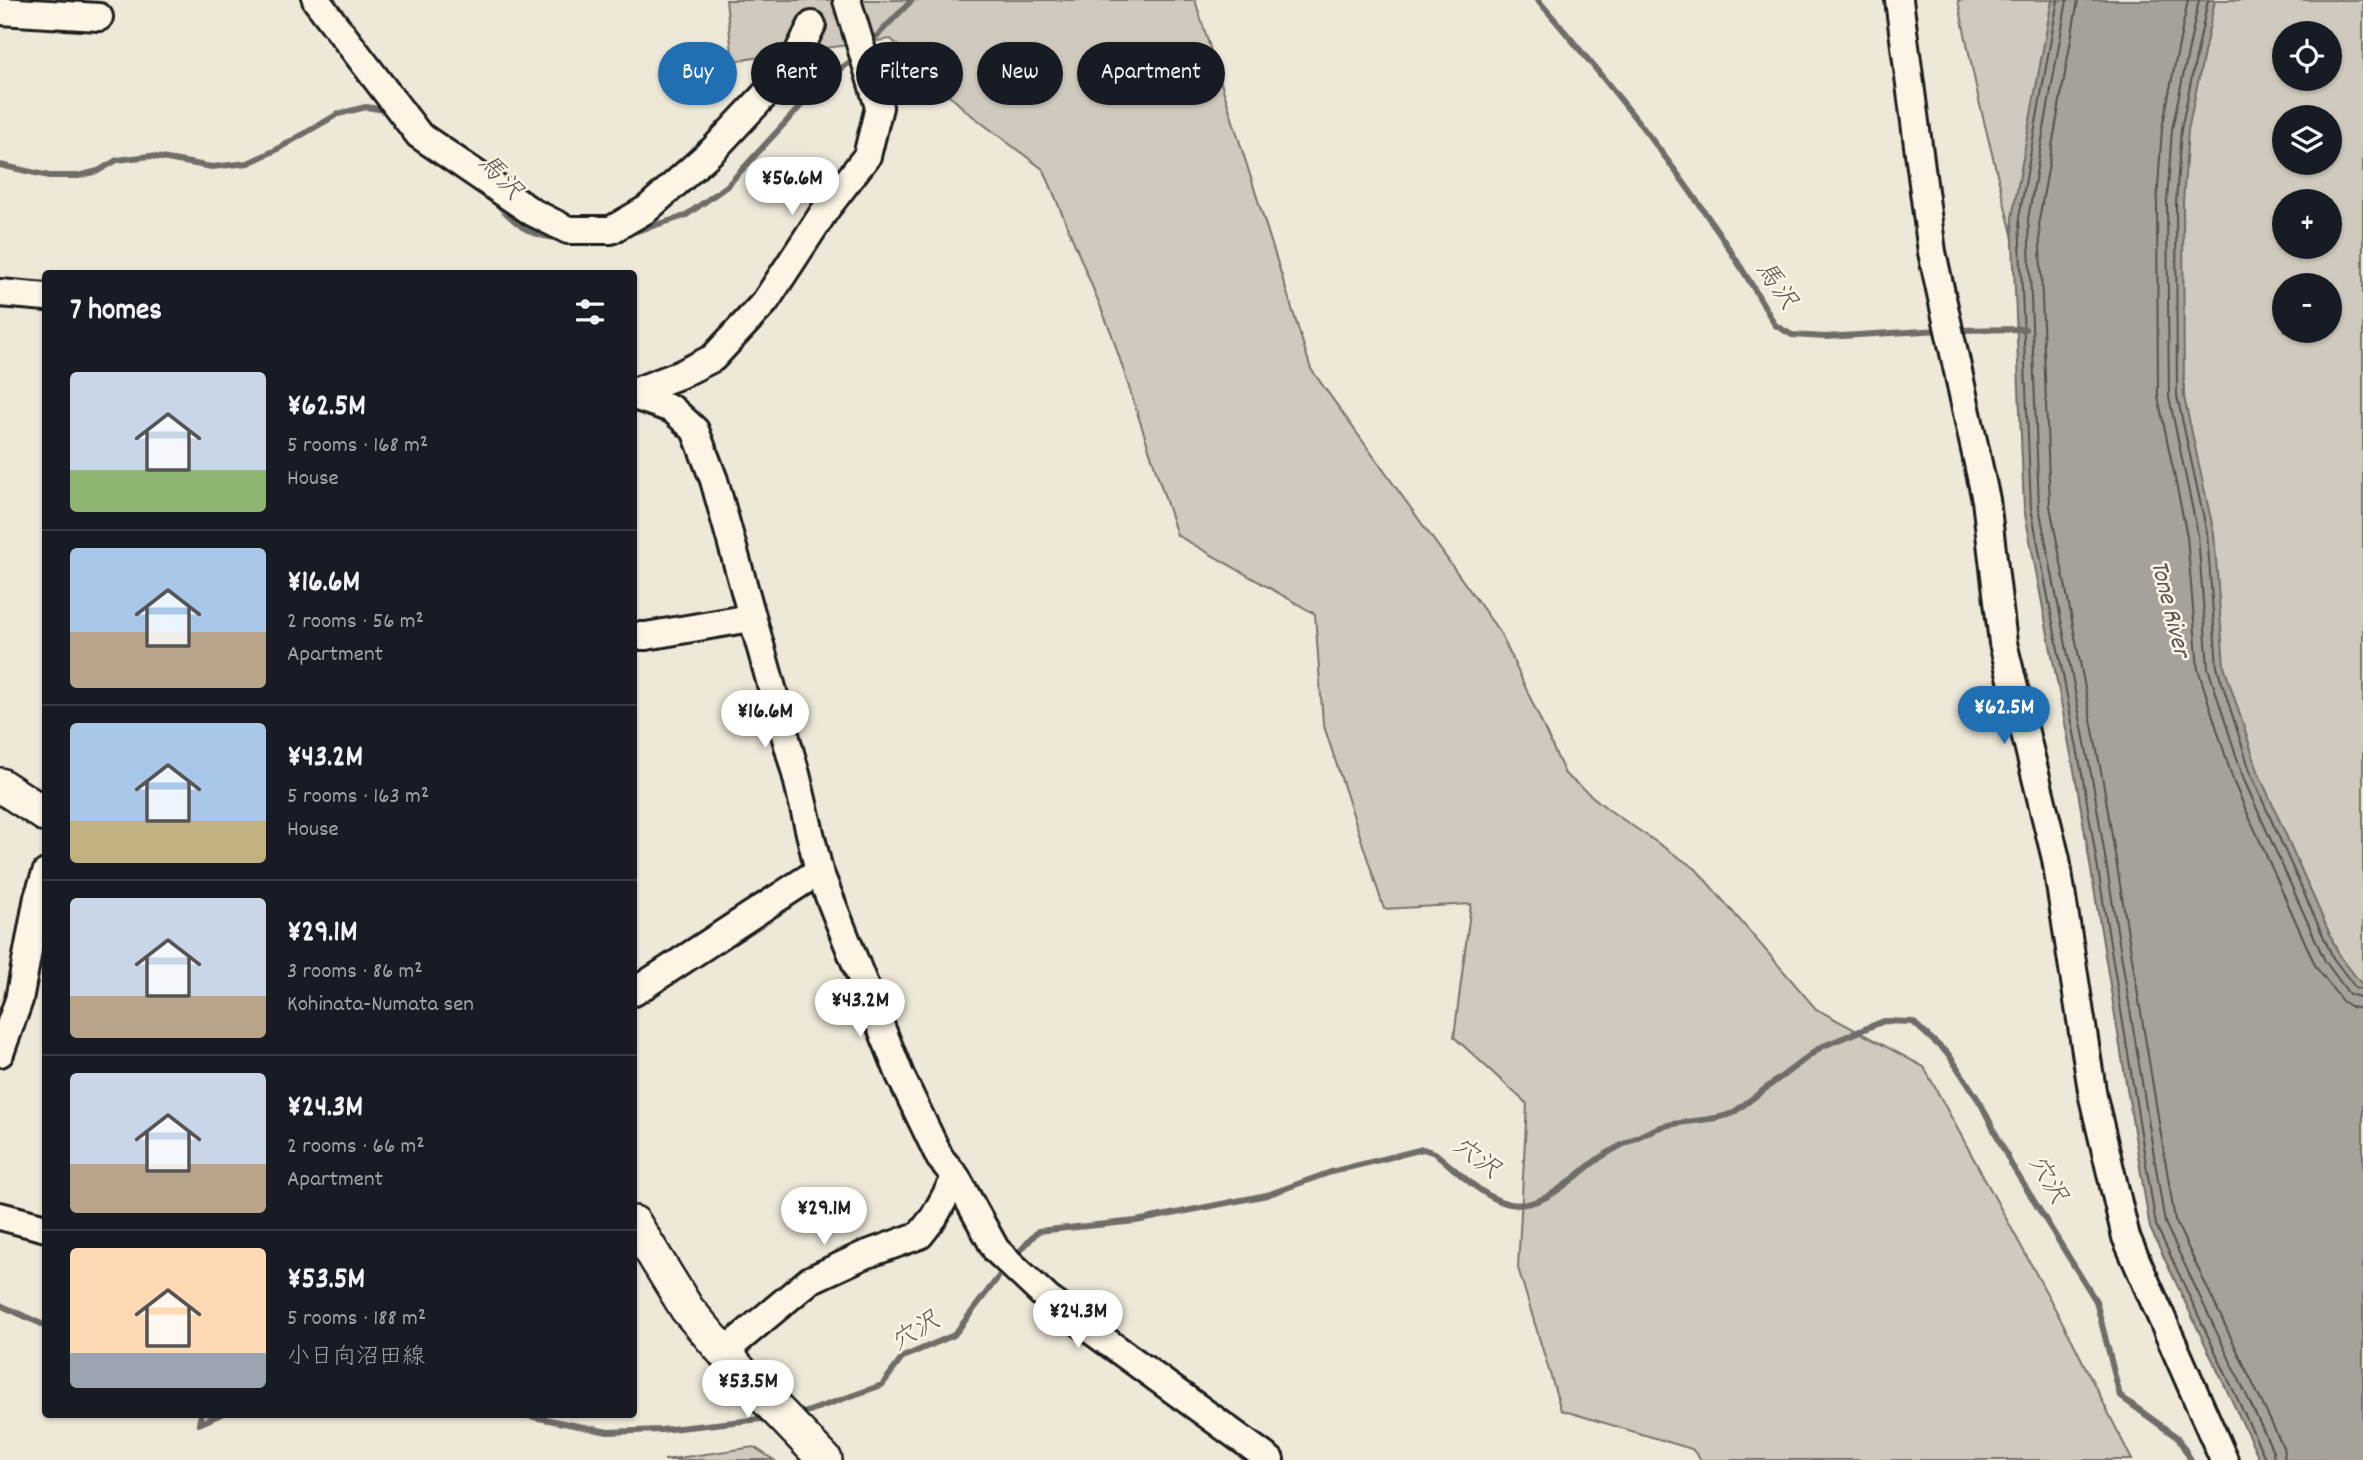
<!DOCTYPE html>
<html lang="en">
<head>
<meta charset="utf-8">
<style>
	body { margin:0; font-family:Dekko,"Klee One",sans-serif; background:#242831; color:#f1f3f6; height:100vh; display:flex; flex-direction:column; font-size:26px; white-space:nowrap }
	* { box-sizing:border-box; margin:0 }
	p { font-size:23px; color:#9ea1a6 }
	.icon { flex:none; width:38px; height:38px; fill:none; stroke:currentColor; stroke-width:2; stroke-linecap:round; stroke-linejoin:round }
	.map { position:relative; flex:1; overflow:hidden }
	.drawer { position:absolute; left:42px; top:270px; width:595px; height:1148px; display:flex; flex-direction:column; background:#171b24; border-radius:7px; box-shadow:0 2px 5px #0004 }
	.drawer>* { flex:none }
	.banner { position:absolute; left:658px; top:42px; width:665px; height:63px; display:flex; gap:14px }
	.controls { position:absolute; left:2272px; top:21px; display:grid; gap:14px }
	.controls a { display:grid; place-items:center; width:70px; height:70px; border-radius:50%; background:#171b24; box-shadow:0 2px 5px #0004; font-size:35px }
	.price { position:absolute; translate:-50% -60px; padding:0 16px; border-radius:24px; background:#fff; color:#222; font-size:23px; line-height:46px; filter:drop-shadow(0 2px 4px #0008) }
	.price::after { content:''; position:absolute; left:50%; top:42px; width:21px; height:16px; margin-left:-10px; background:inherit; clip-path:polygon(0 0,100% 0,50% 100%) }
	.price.current { background:#1f6fb2; color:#fff }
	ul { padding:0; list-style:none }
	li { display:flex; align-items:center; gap:21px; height:175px; padding:0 28px }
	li+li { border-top:2px solid #363941 }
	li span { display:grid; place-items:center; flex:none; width:196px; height:140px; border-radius:7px; color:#555 }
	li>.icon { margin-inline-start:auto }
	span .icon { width:84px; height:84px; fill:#fffc; stroke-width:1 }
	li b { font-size:30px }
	h2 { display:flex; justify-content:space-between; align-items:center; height:84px; padding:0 28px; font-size:30px }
	.pill { padding:0 24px; border-radius:32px; background:#171b24; box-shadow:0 2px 5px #0004; font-size:24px; line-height:63px }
	.pill.current { background:#1f6fb2; color:#fff }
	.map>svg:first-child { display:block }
</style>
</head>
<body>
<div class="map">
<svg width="2363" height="1460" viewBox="0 0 2363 1460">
	<rect width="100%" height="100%" fill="#eee8d9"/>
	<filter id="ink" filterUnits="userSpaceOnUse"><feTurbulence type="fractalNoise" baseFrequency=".0143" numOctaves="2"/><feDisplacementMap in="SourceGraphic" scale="14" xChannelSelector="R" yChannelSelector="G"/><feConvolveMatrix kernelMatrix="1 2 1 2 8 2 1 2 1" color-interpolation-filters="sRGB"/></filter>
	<g filter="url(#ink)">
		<path fill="#cfcabd" stroke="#76736c" stroke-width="2" fill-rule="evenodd" d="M726 0H1195L1311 369 1501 634 1565 774 1609 810 1696 869 1816 1009 1924 1067 2072 1340 2132 1460H1701L1692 1449 1561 1410 1518 1268 1527 1104 1454 1037 1471 904 1384 909 1323 723 1315 614 1177 535 1111 332 1044 170 966 111 891 39 733 61Z
			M1958 0H2363V1406L2228 1107 1979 101ZM2284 33H2329V79H2284ZM2284 117H2329V163H2284ZM2284 201H2329V247H2284ZM2284 285H2329V331H2284Z
			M754 1447 774 1460H664Z"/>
		<path fill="#a7a299" stroke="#6f6c67" stroke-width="2" d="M2052 0H2215L2188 130 2183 203 2184 397 2214 533 2224 666 2259 774 2339 955 2363 986V1460H2260L2150 1228 2078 791 2024 509 2012 218Z"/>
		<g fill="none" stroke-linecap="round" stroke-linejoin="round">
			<path stroke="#54524e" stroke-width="2" d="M2058 0 2019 218 2031 508 2085 790 2156 1225 2266 1460
				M2067 0 2028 219 2039 507 2094 789 2165 1223 2273 1451 2274 1460
				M2078 0 2039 220 2050 506 2104 787 2175 1220 2283 1447 2285 1460
				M2188 0 2162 128 2157 202 2158 397 2187 536 2198 669 2234 783 2316 967 2342 1001 2351 1007 2363 1009
				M2199 0 2172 129 2167 202 2169 397 2198 535 2208 668 2244 780 2325 961 2349 994 2363 998
				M2208 0 2181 129 2176 203 2177 396 2207 533 2217 667 2252 777 2333 958 2355 987 2363 990"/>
			<path stroke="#6f6c67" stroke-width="6" d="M1538 0C1626 103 1709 206 1775 325L1792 335 1825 337 1941 330
				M868 45 912 0
				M0 165 49 176H78L98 171 117 160 150 156 212 167 248 163 276 150 338 114 366 107 391 111
				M492 199C517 224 525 235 561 239
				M624 235 685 216 727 186 820 85 855 58
				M1955 330 2025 329
				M1013 1259 1038 1231 1136 1221 1267 1195 1331 1172 1423 1149 1435 1153C1455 1169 1476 1191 1500 1201 1536 1216 1568 1182 1594 1162 1609 1151 1637 1137 1655 1129 1680 1119 1709 1123 1733 1113L1821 1047 1884 1021 1913 1022 1949 1055 1981 1104 2011 1164 2096 1301 2120 1396 2178 1438 2191 1460
				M0 1305 46 1326
				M201 1414 199 1424 221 1414
				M519 1414 608 1432 661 1430 770 1418
				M798 1415 882 1385 903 1357 954 1335 1006 1267"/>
			<defs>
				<path id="minor" d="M316 0 419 135 532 212 568 230H611L647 209 714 149 791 67 812 25
					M1899 0 1932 252 1986 500 2003 643 2056 859 2093 1097 2126 1237 2224 1460
					M0 11 99 17
					M0 293 46 297
					M634 392 679 375 713 358 765 302 826 209 867 156 879 107 847 0
					M634 396 672 409 695 430 714 480 796 774 819 871 900 1075 940 1158 956 1177 996 1250 1048 1299 1270 1460
					M634 636H646L751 618
					M634 992 819 871
					M0 1053 19 1000 38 897 46 873
					M0 1216 46 1228
					M724 1352 810 1280 862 1256 920 1235 934 1217 956 1177"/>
				<path id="major" d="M0 785 46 815
					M634 1223 687 1309 746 1378 825 1460"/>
			</defs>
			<use href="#minor" stroke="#1c1c1c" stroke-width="32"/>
			<use href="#major" stroke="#1c1c1c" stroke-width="38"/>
			<use href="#minor" stroke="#fcf5e5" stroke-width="26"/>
			<use href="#major" stroke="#fcf5e5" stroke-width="33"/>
		</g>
	</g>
	<g text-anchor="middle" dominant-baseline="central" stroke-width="5" stroke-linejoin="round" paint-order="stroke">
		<g font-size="26" font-style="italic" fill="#5b5854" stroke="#fcf5e5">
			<text transform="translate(499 178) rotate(47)">馬沢</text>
			<text transform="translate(1775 286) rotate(55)">馬沢</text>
			<text transform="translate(2169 609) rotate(76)">Tone River</text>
			<text transform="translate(1475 1159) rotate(36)">穴沢</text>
			<text transform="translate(2046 1180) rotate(59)">穴沢</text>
			<text transform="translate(916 1333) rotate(-32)">穴沢</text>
		</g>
	</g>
</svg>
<div class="controls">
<a><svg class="icon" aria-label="locate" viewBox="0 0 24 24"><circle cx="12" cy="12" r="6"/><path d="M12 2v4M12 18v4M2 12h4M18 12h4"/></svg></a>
<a><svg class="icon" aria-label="layers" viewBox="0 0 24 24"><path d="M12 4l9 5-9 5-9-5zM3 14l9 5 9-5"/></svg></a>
<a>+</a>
<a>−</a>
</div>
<b class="price" style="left:792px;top:217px">¥56.6M</b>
<b class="price current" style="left:2004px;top:746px">¥62.5M</b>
<b class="price" style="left:765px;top:750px">¥16.6M</b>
<b class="price" style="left:860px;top:1039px">¥43.2M</b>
<b class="price" style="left:824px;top:1247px">¥29.1M</b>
<b class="price" style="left:1078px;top:1350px">¥24.3M</b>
<b class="price" style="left:748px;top:1420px">¥53.5M</b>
<div class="banner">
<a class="pill current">Buy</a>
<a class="pill">Rent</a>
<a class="pill">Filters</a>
<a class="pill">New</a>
<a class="pill">Apartment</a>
</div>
<section class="drawer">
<h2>7 homes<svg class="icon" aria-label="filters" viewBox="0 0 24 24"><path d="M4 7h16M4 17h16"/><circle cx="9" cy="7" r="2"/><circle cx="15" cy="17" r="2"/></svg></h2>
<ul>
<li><span style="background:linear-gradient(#c9d6e8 70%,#8fb573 0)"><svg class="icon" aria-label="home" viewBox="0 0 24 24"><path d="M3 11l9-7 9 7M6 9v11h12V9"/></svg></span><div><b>¥62.5M</b><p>5 rooms · 168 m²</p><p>House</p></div></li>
<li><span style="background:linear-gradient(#a9c7e8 60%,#b9a48a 0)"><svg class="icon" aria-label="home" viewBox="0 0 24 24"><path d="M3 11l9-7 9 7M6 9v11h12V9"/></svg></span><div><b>¥16.6M</b><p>2 rooms · 56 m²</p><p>Apartment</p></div></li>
<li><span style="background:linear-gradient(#a9c7e8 70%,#c2b280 0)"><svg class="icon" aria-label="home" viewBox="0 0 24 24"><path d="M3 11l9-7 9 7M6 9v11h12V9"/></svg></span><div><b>¥43.2M</b><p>5 rooms · 163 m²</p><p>House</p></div></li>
<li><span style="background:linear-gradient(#c9d6e8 70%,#b9a48a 0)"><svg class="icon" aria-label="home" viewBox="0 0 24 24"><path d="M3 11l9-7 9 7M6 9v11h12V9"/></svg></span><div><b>¥29.1M</b><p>3 rooms · 86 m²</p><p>Kohinata-Numata sen</p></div></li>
<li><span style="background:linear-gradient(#c9d6e8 65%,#b9a48a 0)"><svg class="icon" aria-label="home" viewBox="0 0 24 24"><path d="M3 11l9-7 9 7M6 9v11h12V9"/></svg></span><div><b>¥24.3M</b><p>2 rooms · 66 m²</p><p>Apartment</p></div></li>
<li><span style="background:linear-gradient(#ffd9b3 75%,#9aa5b1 0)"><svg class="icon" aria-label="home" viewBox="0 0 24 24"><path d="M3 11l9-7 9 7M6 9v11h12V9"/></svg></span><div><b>¥53.5M</b><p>5 rooms · 188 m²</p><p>小日向沼田線</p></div></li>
</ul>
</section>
</div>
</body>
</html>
